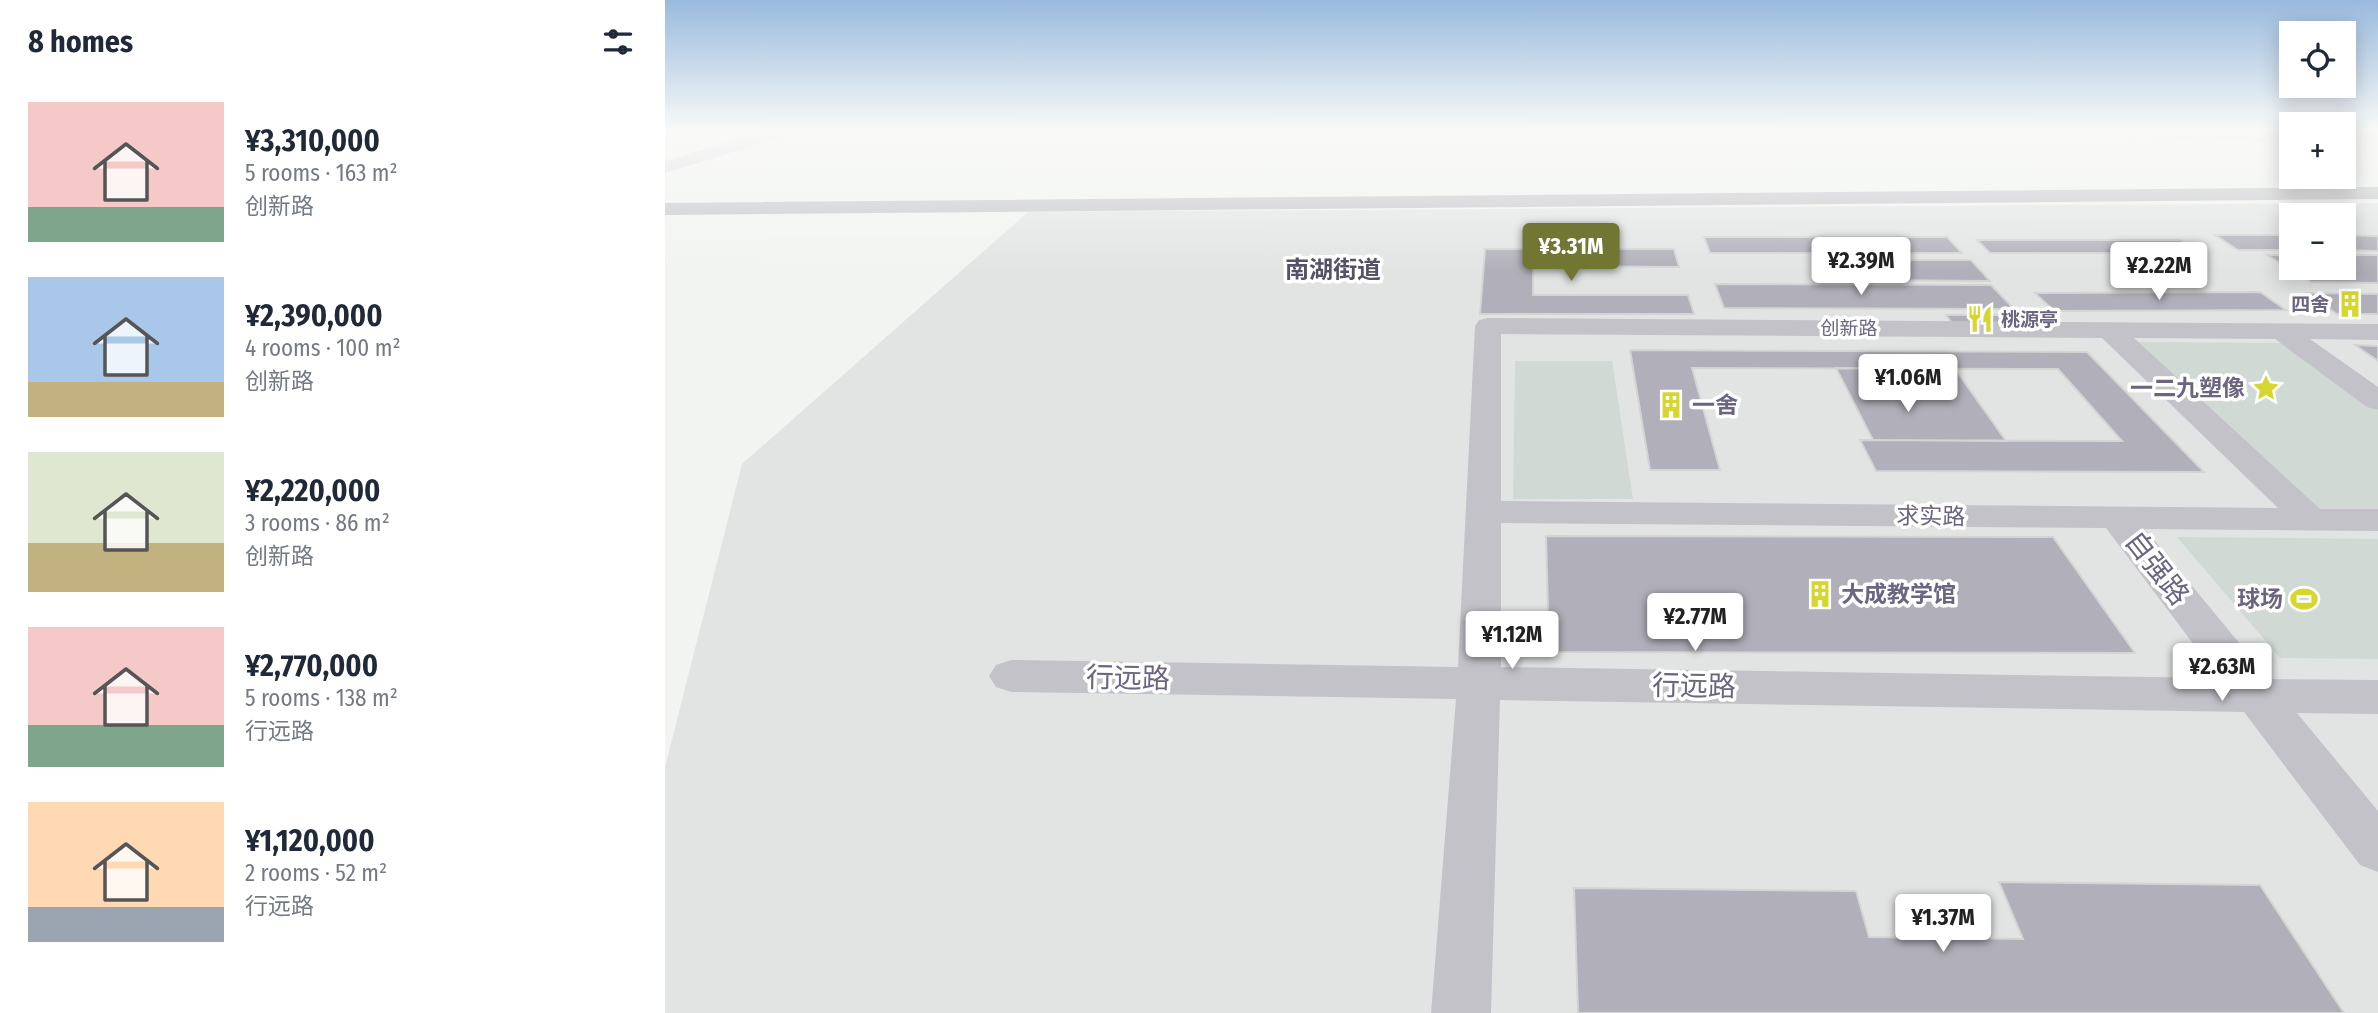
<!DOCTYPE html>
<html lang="en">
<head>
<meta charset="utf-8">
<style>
	body { margin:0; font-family:"Fira Sans Condensed","Noto Sans SC",sans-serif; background:#f2f2f3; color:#1f2937; height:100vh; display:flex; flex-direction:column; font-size:26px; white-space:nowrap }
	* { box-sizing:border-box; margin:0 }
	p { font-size:23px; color:#747a83 }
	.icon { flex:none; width:38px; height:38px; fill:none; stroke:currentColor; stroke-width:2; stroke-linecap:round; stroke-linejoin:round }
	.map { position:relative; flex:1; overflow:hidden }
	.sheet { display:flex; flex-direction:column; background:#fff; width:665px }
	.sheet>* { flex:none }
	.buttons { position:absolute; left:1614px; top:21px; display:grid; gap:14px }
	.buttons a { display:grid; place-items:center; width:77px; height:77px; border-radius:0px; background:#fff; box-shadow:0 4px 18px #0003; font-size:35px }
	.price { position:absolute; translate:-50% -60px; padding:0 16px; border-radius:7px; background:#fff; color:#222; font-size:23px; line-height:46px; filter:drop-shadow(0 2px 4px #0008) }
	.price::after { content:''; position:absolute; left:50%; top:42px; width:21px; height:16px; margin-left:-10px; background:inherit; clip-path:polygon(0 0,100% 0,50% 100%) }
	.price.on { background:#717733; color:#fff }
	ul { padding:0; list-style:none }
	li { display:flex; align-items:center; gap:21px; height:175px; padding:0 28px }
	li span { display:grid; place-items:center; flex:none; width:196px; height:140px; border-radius:0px; color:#555 }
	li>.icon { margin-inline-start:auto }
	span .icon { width:84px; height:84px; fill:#fffc; stroke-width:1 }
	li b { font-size:30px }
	h2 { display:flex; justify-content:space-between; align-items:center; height:84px; padding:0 28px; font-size:30px }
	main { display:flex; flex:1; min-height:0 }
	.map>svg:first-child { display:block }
</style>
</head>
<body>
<main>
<section class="sheet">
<h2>8 homes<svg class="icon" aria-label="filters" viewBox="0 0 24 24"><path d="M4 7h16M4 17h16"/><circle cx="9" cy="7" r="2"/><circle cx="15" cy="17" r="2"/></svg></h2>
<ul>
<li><span style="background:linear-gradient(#f6c9c9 75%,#7fa58c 0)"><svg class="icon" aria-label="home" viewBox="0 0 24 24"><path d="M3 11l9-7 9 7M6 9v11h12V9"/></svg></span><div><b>¥3,310,000</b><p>5 rooms · 163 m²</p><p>创新路</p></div></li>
<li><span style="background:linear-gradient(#a9c7e8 75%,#c2b280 0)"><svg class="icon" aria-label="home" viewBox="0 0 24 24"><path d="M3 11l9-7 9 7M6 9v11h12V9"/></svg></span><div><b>¥2,390,000</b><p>4 rooms · 100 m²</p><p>创新路</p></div></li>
<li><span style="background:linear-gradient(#dfe7d0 65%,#c2b280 0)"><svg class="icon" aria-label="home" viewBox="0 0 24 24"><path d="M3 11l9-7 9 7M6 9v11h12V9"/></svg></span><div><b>¥2,220,000</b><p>3 rooms · 86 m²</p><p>创新路</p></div></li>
<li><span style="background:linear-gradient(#f6c9c9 70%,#7fa58c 0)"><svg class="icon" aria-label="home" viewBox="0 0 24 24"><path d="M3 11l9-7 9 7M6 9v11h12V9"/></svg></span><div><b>¥2,770,000</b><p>5 rooms · 138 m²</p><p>行远路</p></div></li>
<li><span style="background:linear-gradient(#ffd9b3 75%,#9aa5b1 0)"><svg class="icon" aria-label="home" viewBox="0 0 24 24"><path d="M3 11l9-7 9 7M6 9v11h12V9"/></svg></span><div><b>¥1,120,000</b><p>2 rooms · 52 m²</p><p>行远路</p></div></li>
</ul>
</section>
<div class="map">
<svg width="1713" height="1013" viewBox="0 0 1713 1013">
	<rect width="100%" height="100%" fill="#f1f4f0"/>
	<path fill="#e2e4e4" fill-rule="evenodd" d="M1713 203V1013H0V767L77 464 363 212ZM1626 215H1678V268H1626Z"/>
	<path fill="#d0d9d4" d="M1467 342 1620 343 1713 411V514H1652Z
		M850 361H947L968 499H848Z
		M1512 537 1713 539V659L1615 658Z"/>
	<path fill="#b1afb9" stroke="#d4d5d3" stroke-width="2" d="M1550 235H1626V250H1573Z
		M1678 235 1713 236V251L1678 250Z
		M1039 237H1282L1297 253H1045Z
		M1312 240H1516L1535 253H1325Z
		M820 249H1009L1014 267 868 266V295H1023L1029 314H815Z
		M1602 255H1626V268H1678V255H1713V283L1646 282Z
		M1171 260H1306L1325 281 1184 280Z
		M1050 284 1326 285 1349 309 1059 308Z
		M1595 292 1621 310 1389 311 1370 293Z
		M1641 293 1713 294V314H1672Z
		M1281 315H1343L1350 323H1287Z
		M1690 345 1713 346V361Z
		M965 350 1422 352 1539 472 1211 471 1195 440 1457 441 1393 369 1027 368 1055 470H985Z
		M1171 368 1290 369 1341 441 1208 440Z
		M881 536 1388 537 1470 653 884 652Z
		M1334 882 1595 885 1679 1013H913L909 888 1191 891 1204 937 1358 939Z"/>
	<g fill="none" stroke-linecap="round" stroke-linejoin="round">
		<path fill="#c3c2c8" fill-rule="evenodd" d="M1713 187V199L0 215V203Z
			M823 318 1713 324V340L1645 339 1713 387V410L1702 407 1610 339 1469 338 1655 509H1713V531L1480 529 1604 679 1713 680V714L1632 713 1713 811V872L1695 865 1579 712 835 700 826 1013H766L791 699 346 692 331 687 324 676 331 665 346 660 793 667 810 326 814 320ZM836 334 1437 338 1613 508 836 501ZM836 523 1441 528 1554 678 836 667Z"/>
		<path fill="#d8d6de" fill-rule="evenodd" d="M99 131H126L124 135 0 173V161Z"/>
		<path fill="#d8d6de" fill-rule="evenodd" d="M1446 131H1626V142L1455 137Z
			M1678 131H1713V140L1678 138Z"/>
	</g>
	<linearGradient id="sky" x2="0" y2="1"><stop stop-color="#99bade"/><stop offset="0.48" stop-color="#f9faf8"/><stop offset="1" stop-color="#f9faf8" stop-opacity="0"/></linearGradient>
	<rect width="1713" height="272" fill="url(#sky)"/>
	<defs>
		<symbol id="building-bare" viewBox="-9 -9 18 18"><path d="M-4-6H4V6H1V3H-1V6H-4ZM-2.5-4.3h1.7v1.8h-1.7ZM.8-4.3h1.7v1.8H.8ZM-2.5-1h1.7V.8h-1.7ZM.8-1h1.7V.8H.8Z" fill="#d5d62e" stroke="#fff" stroke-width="2.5" paint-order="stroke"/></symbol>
		<symbol id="restaurant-bare" viewBox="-9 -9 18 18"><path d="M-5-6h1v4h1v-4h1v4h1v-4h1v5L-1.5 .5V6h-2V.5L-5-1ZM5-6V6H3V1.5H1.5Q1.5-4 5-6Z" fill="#d5d62e" stroke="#fff" stroke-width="2.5" paint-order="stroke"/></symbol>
		<symbol id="sight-bare" viewBox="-9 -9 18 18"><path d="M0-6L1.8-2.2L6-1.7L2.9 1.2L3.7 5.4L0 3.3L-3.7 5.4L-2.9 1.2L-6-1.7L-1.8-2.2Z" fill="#d5d62e" stroke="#fff" stroke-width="2.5" paint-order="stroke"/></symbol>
		<symbol id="stadium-bare" viewBox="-9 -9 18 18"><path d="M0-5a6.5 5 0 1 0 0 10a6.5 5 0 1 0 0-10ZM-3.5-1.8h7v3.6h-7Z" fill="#d5d62e" stroke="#fff" stroke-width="2.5" paint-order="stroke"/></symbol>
	</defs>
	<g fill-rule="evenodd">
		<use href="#building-bare" x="1666" y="285" width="38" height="38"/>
		<use href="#restaurant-bare" x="1296" y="300" width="38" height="38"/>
		<use href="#sight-bare" x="1582" y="369" width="38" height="38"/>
		<use href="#building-bare" x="987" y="386" width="38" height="38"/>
		<use href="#building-bare" x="1136" y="575" width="38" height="38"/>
		<use href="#stadium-bare" x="1620" y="580" width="38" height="38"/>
	</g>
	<g text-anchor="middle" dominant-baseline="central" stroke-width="7" stroke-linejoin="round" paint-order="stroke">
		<g font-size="19" font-weight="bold" fill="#6b657f" stroke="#fff" text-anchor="end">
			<text x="1664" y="304">四舍</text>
			<text x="1336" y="319" text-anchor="start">桃源亭</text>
		</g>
		<g font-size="19" fill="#6b657f" stroke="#fff">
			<text x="1184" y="328">创新路</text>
		</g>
		<g font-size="23" font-weight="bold" fill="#6b657f" stroke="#fff" text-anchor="end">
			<text x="1580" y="388">一二九塑像</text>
			<text x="1027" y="405" text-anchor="start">一舍</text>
			<text x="1176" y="594" text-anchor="start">大成教学馆</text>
			<text x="1618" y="599">球场</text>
		</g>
		<g font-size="23" fill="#6b657f" stroke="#fff">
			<text transform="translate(1266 516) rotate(1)">求实路</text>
		</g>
		<g font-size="24" font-weight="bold" fill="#565265" stroke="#fff">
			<text x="668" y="270">南湖街道</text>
		</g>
		<g font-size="28" fill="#6b657f" stroke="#fff">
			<text transform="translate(1492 568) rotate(52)">自强路</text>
			<text transform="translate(463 678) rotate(1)">行远路</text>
			<text transform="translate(1029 686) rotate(1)">行远路</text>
		</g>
	</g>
</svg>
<div class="buttons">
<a><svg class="icon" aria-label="locate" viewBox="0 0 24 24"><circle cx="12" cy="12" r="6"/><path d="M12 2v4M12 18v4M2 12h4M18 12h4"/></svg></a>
<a>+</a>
<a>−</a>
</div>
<b class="price on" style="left:906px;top:283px">¥3.31M</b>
<b class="price" style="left:1196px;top:297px">¥2.39M</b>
<b class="price" style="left:1494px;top:302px">¥2.22M</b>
<b class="price" style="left:1243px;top:414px">¥1.06M</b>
<b class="price" style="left:1030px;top:653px">¥2.77M</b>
<b class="price" style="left:847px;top:671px">¥1.12M</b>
<b class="price" style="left:1557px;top:703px">¥2.63M</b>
<b class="price" style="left:1278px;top:954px">¥1.37M</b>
</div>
</main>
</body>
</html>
